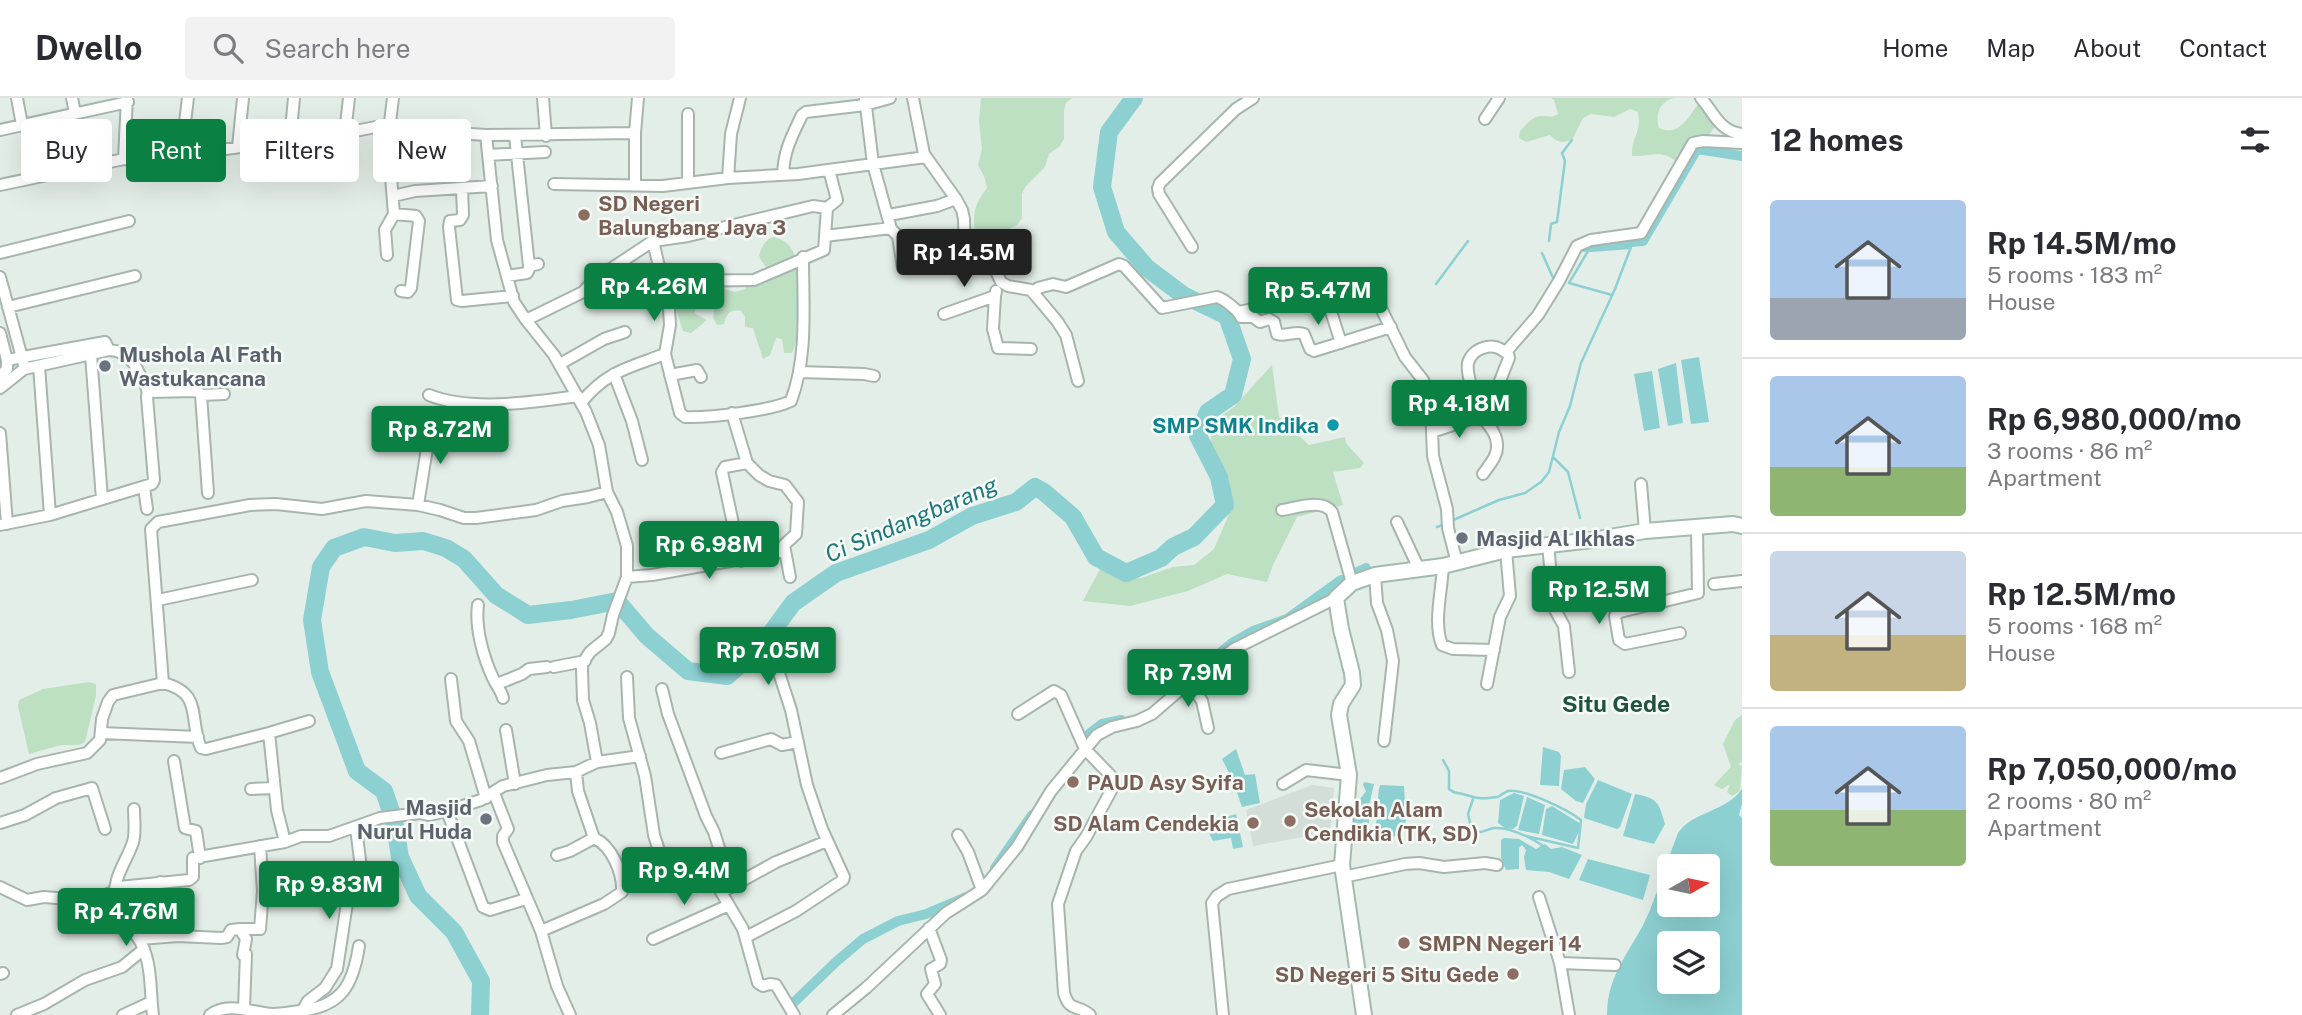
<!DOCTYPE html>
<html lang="en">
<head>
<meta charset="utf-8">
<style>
	body { margin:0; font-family:"Public Sans",sans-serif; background:#f2f2f3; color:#2b2b33; height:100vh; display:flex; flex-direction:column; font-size:26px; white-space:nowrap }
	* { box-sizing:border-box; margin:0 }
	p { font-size:23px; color:#7c7c81 }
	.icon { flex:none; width:38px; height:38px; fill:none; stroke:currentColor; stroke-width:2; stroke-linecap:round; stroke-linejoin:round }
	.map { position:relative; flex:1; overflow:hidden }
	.sheet { display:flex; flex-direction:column; background:#fff; width:560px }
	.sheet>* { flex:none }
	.banner { position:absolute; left:21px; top:21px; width:665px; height:63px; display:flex; gap:14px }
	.needle { width:46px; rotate:81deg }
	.tools { position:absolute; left:1657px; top:756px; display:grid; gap:14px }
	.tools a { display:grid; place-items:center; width:63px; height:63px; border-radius:7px; background:#fff; box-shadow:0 7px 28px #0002; font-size:35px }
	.price { position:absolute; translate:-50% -60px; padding:0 16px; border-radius:7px; background:#0b8043; color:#fff; font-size:23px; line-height:46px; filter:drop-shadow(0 2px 4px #0008) }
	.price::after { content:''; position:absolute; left:50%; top:42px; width:21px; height:16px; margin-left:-10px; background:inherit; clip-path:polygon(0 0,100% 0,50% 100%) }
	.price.on { background:#222; color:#fff }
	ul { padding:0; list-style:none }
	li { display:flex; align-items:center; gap:21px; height:175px; padding:0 28px }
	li+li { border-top:2px solid #e1e1e2 }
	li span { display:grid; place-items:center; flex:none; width:196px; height:140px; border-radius:7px; color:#555 }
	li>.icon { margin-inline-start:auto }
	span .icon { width:84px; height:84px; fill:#fffc; stroke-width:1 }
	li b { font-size:30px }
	h2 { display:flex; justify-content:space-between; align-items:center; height:84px; padding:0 28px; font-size:30px }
	.chip { padding:0 24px; border-radius:7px; background:#fff; box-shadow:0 7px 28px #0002; font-size:24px; line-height:63px }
	.chip.on { background:#0b8043; color:#fff }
	header { display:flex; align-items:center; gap:42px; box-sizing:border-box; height:98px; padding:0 35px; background:#fff; border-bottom:2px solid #e1e1e2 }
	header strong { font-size:33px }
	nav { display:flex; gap:38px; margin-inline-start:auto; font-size:24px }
	.search { width:490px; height:63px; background:#f2f2f3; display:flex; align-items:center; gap:18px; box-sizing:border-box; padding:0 24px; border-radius:7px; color:#7c7c81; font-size:26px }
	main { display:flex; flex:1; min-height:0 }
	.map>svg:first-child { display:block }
</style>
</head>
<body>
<header>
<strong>Dwello</strong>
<div class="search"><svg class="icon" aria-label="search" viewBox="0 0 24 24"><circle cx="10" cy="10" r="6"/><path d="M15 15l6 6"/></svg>Search here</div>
<nav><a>Home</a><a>Map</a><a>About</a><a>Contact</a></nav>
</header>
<main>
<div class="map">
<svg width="1742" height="917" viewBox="0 0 1742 917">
	<rect width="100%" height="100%" fill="#e4eee8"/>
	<path fill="#d2ded7" d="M1312 687 1334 690 1330 734 1253 748 1246 712Z"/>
	<path fill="#bddfc2" d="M981 0H1072L1066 5 1064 12V41L1060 48 1049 56 1045 69 1025 89 1022 96V120L1017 127 985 143 975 135C972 116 975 105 987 90L984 78 978 67 982 51 979 24Z
		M1551 0H1674C1659 4 1655 16 1659 30 1679 39 1688 20 1698 6L1705 5 1716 27 1706 41 1702 52 1697 51 1690 58 1677 56 1678 66C1664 50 1652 59 1632 58 1631 38 1642 36 1638 14L1630 11 1614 19 1591 16 1583 20 1572 42C1562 45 1557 45 1550 37L1526 44 1519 40 1520 33C1526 27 1532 19 1540 18 1549 17 1550 21 1558 16L1554 2Z
		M774 139C798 144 798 170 800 189 801 196 803 205 803 212 802 218 798 223 797 228 796 237 797 247 792 255H784L782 241 776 240 770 257 763 261 753 230 745 229V219L741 213C730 211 727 215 724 226L717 227 713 220 715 206 704 204 697 208 694 215 707 222 691 235 683 233 674 205C682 189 687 196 700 191L705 181H717L724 191 735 194 745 191 749 181 752 180 766 186C771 165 764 172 759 157 762 149 765 141 774 139Z
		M1272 267 1279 319 1309 347 1345 339 1346 345 1364 365 1360 370 1333 374 1343 407 1297 419 1273 467 1267 484 1227 476 1188 493 1130 508 1083 503 1100 471 1141 480 1173 469 1194 467 1214 451 1232 409 1229 382 1211 349V325L1234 309Z
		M89 584 96 586V598L85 644 79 647H61L29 656 18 608 19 602 43 591Z
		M1742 617V664L1738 666 1742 668 1740 693 1732 698 1727 694 1730 686 1722 691 1714 687 1731 669 1723 646 1735 622Z"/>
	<path fill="#8dd0d2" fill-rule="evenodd" d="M1699 259 1709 324 1691 326 1681 262Z
		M1676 265 1683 325 1668 328 1658 271Z
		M1652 273 1660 330 1644 333 1634 276Z
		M1543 649 1559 654 1561 658 1559 688 1540 687Z
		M1236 651 1245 677 1255 676 1260 705 1242 709 1233 683 1222 661Z
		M1585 669 1595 681 1583 705 1576 703 1561 691 1564 672Z
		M1598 682 1632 696 1620 729 1617 731 1584 720 1586 706Z
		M1364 684 1374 686 1369 708V732L1372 735C1380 724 1376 701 1380 687L1404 688C1404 700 1408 716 1405 727 1398 752 1336 744 1350 714 1354 707 1361 701 1366 693L1363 687Z
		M1742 691V706L1739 717 1742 720V917H1607C1607 873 1634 851 1650 812 1660 787 1668 760 1678 735 1693 713 1726 714 1742 691ZM1670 768H1708V807H1670ZM1670 845H1708V884H1670Z
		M1514 695 1524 698 1517 728 1513 731 1505 730 1498 725 1500 702Z
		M1635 696C1658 700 1659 705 1665 726L1654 746 1623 738Z
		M1527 699 1545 707 1539 736 1518 732Z
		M1552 708 1581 726V729L1573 746 1542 737 1546 711Z
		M1236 716 1243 749 1233 751 1231 740 1213 743 1204 726Z
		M1504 740 1519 741 1536 751 1545 746 1551 751 1562 749 1582 757 1569 781 1549 774 1526 772 1524 759 1526 752 1522 747 1519 750V771L1506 772 1501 760V742Z
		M1588 761 1650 777 1643 802 1579 782Z"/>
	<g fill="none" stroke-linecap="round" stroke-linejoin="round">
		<path stroke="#8dd0d2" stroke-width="2.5" d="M1549 143 1551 126 1557 124 1565 63 1562 55 1572 42
			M1542 155 1554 182
			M1436 186 1468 143
			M1612 197 1569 185 1588 153 1628 150
			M1554 360 1568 374 1580 420
			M1451 423 1499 402 1525 395 1541 384 1549 374 1559 334 1570 308 1581 265 1615 191 1634 141
			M1437 429 1445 426
			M1443 662 1449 673V691C1456 697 1458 694 1466 697 1479 701 1483 701 1497 699
			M1498 699C1501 697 1505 694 1508 693 1524 690 1568 712 1581 722L1578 750 1526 738
			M1473 701 1468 716 1472 733C1481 736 1485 732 1494 730 1509 729 1529 739 1542 747"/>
		<path stroke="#8dd0d2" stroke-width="10" d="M1584 149 1589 147 1643 143 1697 51 1742 58
			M1351 477 1366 470
			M1209 564 1232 545 1253 533 1287 521 1341 482
			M1089 636 1102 626 1121 622
			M995 770 1032 717
			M790 908 837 863 863 841 898 823 926 816 966 799"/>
		<path stroke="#8dd0d2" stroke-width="18" d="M480 917 481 883 454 834 418 798 400 759 394 722 384 693 357 673 320 574 312 522 321 469 334 450 364 439 395 445 423 443 446 450 464 461 496 497 528 517 571 512 617 503 647 538 688 573 727 578 763 546 793 505 836 475 929 442 972 418 1016 404 1035 389 1044 394 1073 419 1096 459 1126 475 1161 460 1173 449 1194 439 1225 407 1219 379 1198 338 1208 314 1233 297 1242 261 1227 218 1183 197 1147 170 1116 134 1102 89 1109 34 1134 0"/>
		<defs>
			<path id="street" d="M17 0 22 27
				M72 0 75 15
				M543 0 546 38
				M865 0 873 66 891 131 898 138 903 170
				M913 0 924 56 956 101 962 112 964 121 965 160
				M1701 0C1714 15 1720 34 1742 36
				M1485 21 1499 0
				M0 32 128 4
				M345 35 349 0
				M515 38 529 168 538 166
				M290 42 294 0
				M238 49 243 0
				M181 57 188 0
				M488 57 545 54
				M124 61 127 0
				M783 76C784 52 792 38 802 17L806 14 865 7 890 0
				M728 80 731 36 740 0
				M688 85V16
				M554 86 663 88 728 80 798 76 926 59
				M0 87 124 61 137 63 159 60 345 35 386 27 390 24 393 0
				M635 87V35
				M462 91 463 117 460 122 450 123 449 129 457 202 462 203 513 198
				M393 98 415 93 492 88
				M889 117 937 108 956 101
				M825 138 891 130
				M653 143 669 211 670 227 665 256 680 315 685 319C709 320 770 313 791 303 808 258 803 207 803 159
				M1192 149 1159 96 1158 90 1160 85 1236 11 1253 0
				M0 155 129 123
				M387 157 385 132 394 116
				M919 163 965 160 980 155 990 160 1001 184 1008 188 1031 192 1057 223 1066 237 1078 283
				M507 178 527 175 531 167
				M0 179 24 267
				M401 193 408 194 411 190 419 123 416 118 394 116 388 42 391 34 395 31 486 37
				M666 193 674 183 754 182 824 152 827 110 837 102 829 72
				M1034 196 1038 190 1053 186 1066 189 1119 166 1124 168 1162 210 1217 199C1224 201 1238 212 1241 219H1253L1260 224 1269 221 1274 224 1277 236C1287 239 1296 232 1304 236L1310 251 1314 253 1391 229
				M995 198 993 231 998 250 1031 251
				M1377 202 1405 259 1423 282 1427 294 1431 308 1433 358 1447 411 1448 430 1457 465
				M8 209 135 178
				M1239 214 1257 210 1279 196 1306 190 1311 195 1315 204 1327 201 1341 245
				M944 216 995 198 996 193
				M526 222 583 194 594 182 653 143 688 138 813 108 827 110
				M0 235 7 262V271L0 278
				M1506 254 1538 217 1559 183 1577 148 1591 142 1641 135 1693 45 1703 43 1742 45
				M91 257 102 401
				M560 266 604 241 625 234
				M39 268 50 417
				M799 274 864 276 874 278
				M614 276 632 323 642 362
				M670 277 697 272 701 279
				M0 290 24 271 109 252 105 244 7 262
				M148 294 197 293 201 297 208 395
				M201 297 224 296
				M429 297C471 314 534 304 578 298
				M581 305C606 273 631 269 665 256
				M1479 314 1496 293 1509 260 1508 256C1500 250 1493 246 1483 250 1476 252 1470 258 1468 265 1466 274 1475 305 1479 313 1485 325 1497 333 1497 347 1498 358 1489 367 1483 376
				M732 315 747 365 759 377 769 383 785 387 798 404 796 436 784 447 790 479
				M1432 334 1476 319
				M0 335 7 426
				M1641 386 1645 433
				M144 389 147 411
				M418 407 431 325
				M1282 412C1296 410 1322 400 1332 414L1352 485
				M1397 424 1419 471
				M0 427 50 417 152 386 154 382 147 299C149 290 144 285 140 277 133 262 126 253 109 252
				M1548 446 1554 510 1564 528 1569 574
				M741 463 722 374 725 369 747 365
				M1443 468C1442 492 1433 525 1442 547L1453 551 1494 552
				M1375 477 1377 505 1387 532 1393 563 1384 643
				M627 479 652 477 785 453
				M1714 486 1742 483
				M158 502 252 482
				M478 507C475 529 483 559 493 580 496 587 501 592 503 600
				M1680 535 1625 546 1619 542 1615 518 1620 514 1698 495 1697 429
				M554 569 585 563
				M627 579 629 620 645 678 654 737 664 768 672 782C688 777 701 768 714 782L743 831 758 885 763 888 770 886 776 887 794 917
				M451 581 456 623 469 643 486 700
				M1189 584 1202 603 1208 630
				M163 585C204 595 188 621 201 650L206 651 269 635 277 712 285 744
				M497 586 522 576 529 571 547 569
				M1487 586 1500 519 1510 498 1506 452
				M662 591 668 616 706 718 714 734 731 788
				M1018 616 1054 593 1061 597 1085 651 1112 679 1113 689 1086 739 1076 753 1058 806 1064 895C1070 915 1078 906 1090 917
				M506 632 515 686
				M101 635 198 639
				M269 635 309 623
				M721 655 771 641 782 647 798 644
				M174 663 185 730 196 733 200 760
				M597 664 590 625 583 602 582 572V566L590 554 606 541 609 535 613 517 627 479V448L617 414 607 394 599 347 586 314 554 257 526 222 514 204 497 142 486 37 635 35 638 0
				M0 680 37 666 87 655 100 642 102 621 108 604 113 597 163 585 151 431 158 424 250 407 276 406 322 411 366 403 418 407 440 412 464 420H476L536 412 562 403 588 399 607 394
				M1283 686 1306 672 1349 677
				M251 691 274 690
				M494 695 508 731 503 738V744L541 833 557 888 570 917
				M134 711C134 722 136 734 133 744 127 763 113 778 115 801 116 818 135 831 142 847 152 868 150 894 153 917
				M447 713 483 809 490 812 526 801
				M0 725 25 717 56 700 92 690 105 731
				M958 737 968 754 982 792
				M557 757 570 753 594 740
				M1343 779 1405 766 1419 765 1444 769 1485 765 1497 767
				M160 784 161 803H178L179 820
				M0 789 27 802 44 799 68 801 102 798 111 795 119 789 189 782 193 779V760L285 744 301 738H329L380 720 420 715 429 717 447 713 481 702 503 688 547 677 576 674 597 664 640 658
				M727 791 776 764 827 743
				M1539 799 1560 865 1569 917
				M929 830 941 862 940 866 931 871 935 886 927 896 940 917
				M541 833 604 806 622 794C623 775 612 748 594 740L578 693 576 674
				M746 839 796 813 843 782 844 779 822 731 807 687 791 612 780 578 772 560V549L780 542
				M140 841 178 838 221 840 227 839 231 832 240 831
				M653 841 729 807
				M1560 865 1615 867
				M0 876 3 875
				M244 911 246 856 243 857 246 841 240 831H260L263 793 260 748
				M17 917 44 906 85 882 122 869 144 851
				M123 917 151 904
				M210 917C229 903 252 915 273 916 282 916 291 914 300 913 342 908 353 887 359 848
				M303 917V912L308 903 325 890 337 871 347 805 361 770 356 730
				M833 917 866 890 946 815 982 792 1017 749 1051 693 1097 637 1112 629 1137 623 1152 616 1188 585 1234 551 1336 500
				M1223 917 1212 805 1217 798 1228 791 1342 767"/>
			<path id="secondary" d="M1364 917 1342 767 1349 677 1339 617 1341 606 1353 587 1352 575 1341 531 1336 500 1352 485 1375 477 1443 468 1506 452 1592 442 1645 433 1733 426 1742 428"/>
		</defs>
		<use href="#street" stroke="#a6b6ae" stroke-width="14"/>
		<use href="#secondary" stroke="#a2baaf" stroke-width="18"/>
		<use href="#street" stroke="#fff" stroke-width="10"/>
		<use href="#secondary" stroke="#fff" stroke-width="14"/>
	</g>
	<g fill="#8d6e63" stroke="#f5faf7" stroke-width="2.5">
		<circle cx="584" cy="117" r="7"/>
		<circle cx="1073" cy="684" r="7"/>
		<circle cx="1290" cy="723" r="7"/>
		<circle cx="1253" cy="725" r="7"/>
		<circle cx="1404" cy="845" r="7"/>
		<circle cx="1513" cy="876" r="7"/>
	</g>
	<g fill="#6b7280" stroke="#f5faf7" stroke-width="2.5">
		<circle cx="105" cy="268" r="7"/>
		<circle cx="1462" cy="440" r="7"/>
		<circle cx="486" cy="721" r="7"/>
	</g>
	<circle fill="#0f9aa8" stroke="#f5faf7" stroke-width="2.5" cx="1333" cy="327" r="7"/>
	<g text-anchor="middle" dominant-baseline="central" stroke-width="5" stroke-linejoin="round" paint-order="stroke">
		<g font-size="21" font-weight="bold" fill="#785e54" stroke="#f5faf7" text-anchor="start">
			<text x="598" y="105">SD Negeri<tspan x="598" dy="24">Balungbang Jaya 3</tspan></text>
			<text x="1087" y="684">PAUD Asy Syifa</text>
			<text x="1304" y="711">Sekolah Alam<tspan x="1304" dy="24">Cendikia (TK, SD)</tspan></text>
			<text x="1239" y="725" text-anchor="end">SD Alam Cendekia</text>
			<text x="1418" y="845">SMPN Negeri 14</text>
			<text x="1499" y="876" text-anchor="end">SD Negeri 5 Situ Gede</text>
		</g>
		<g font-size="21" font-weight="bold" fill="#5b616d" stroke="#f5faf7" text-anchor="start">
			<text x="119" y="256">Mushola Al Fath<tspan x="119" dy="24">Wastukancana</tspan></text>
			<text x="1476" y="440">Masjid Al Ikhlas</text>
			<text x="472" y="709" text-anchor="end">Masjid<tspan x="472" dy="24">Nurul Huda</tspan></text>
		</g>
		<g font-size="21" font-weight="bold" fill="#0d838f" stroke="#f5faf7" text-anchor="end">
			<text x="1319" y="327">SMP SMK Indika</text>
		</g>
		<g font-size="23" font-style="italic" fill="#1c787c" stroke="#f5faf7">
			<text transform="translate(911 421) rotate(-23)">Ci Sindangbarang</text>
		</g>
		<g font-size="23" font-weight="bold" fill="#1f523f" stroke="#f5faf7">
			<text x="1616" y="605">Situ Gede</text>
		</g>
	</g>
</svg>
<div class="tools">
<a><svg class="needle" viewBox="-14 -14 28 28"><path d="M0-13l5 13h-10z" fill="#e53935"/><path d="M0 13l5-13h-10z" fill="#7c7c81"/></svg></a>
<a><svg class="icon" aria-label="layers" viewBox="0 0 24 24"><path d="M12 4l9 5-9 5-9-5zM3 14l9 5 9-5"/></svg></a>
</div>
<b class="price on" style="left:964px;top:191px">Rp 14.5M</b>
<b class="price" style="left:654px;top:225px">Rp 4.26M</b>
<b class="price" style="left:1318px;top:229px">Rp 5.47M</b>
<b class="price" style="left:1459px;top:342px">Rp 4.18M</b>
<b class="price" style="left:440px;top:368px">Rp 8.72M</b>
<b class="price" style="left:709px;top:483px">Rp 6.98M</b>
<b class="price" style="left:1599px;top:528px">Rp 12.5M</b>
<b class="price" style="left:768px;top:589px">Rp 7.05M</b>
<b class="price" style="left:1188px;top:611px">Rp 7.9M</b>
<b class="price" style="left:684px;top:809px">Rp 9.4M</b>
<b class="price" style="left:329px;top:823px">Rp 9.83M</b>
<b class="price" style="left:126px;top:850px">Rp 4.76M</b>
<div class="banner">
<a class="chip">Buy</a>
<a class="chip on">Rent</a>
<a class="chip">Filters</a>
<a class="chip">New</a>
</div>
</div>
<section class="sheet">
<h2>12 homes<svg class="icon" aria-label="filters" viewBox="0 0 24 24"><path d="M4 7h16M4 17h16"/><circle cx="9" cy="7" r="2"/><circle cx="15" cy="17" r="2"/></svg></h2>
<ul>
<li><span style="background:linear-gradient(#a9c7e8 70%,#9aa5b1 0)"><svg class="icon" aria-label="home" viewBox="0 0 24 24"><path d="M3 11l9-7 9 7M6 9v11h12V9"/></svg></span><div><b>Rp 14.5M/mo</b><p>5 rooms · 183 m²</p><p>House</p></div></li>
<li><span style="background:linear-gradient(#a9c7e8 65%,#8fb573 0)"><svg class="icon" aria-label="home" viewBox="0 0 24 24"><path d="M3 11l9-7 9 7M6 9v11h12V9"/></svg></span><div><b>Rp 6,980,000/mo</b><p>3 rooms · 86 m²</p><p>Apartment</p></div></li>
<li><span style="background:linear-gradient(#c9d6e8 60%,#c2b280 0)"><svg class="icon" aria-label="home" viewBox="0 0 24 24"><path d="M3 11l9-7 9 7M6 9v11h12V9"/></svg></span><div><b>Rp 12.5M/mo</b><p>5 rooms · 168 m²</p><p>House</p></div></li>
<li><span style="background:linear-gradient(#a9c7e8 60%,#8fb573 0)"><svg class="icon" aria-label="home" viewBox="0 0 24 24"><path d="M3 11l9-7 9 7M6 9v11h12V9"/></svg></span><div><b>Rp 7,050,000/mo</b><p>2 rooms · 80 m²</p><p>Apartment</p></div></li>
</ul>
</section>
</main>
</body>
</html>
